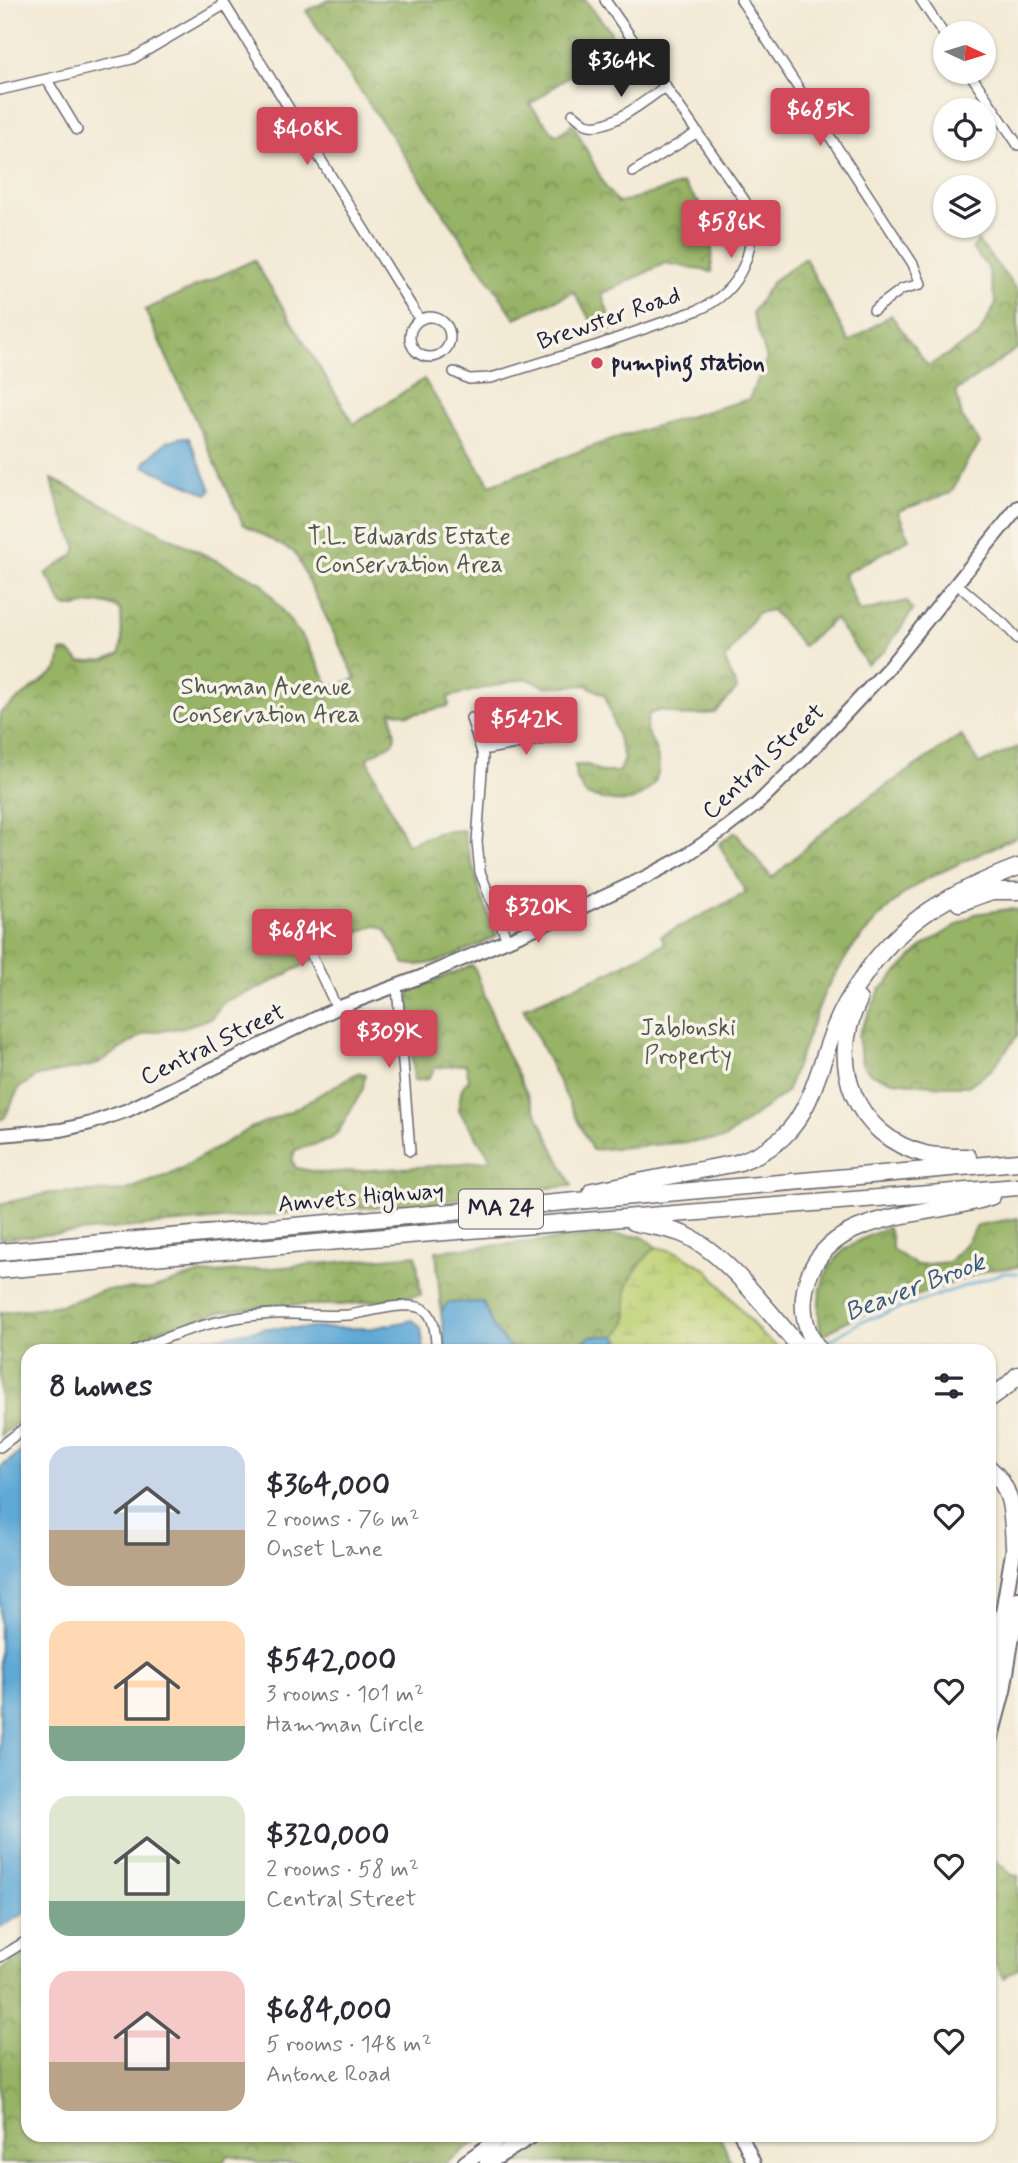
<!DOCTYPE html>
<html lang="en">
<head>
<meta charset="utf-8">
<style>
	body { margin:0; font-family:Mynerve,sans-serif; background:#f2f2f3; color:#2b2b33; height:100vh; display:flex; flex-direction:column; font-size:26px; white-space:nowrap }
	* { box-sizing:border-box; margin:0 }
	p { font-size:23px; color:#7c7c81 }
	.icon { flex:none; width:38px; height:38px; fill:none; stroke:currentColor; stroke-width:2; stroke-linecap:round; stroke-linejoin:round }
	.map { position:relative; flex:1; overflow:hidden }
	.panel { position:absolute; left:21px; top:1344px; width:975px; height:798px; display:flex; flex-direction:column; background:#fff; border-radius:21px; box-shadow:0 2px 5px #0004 }
	.panel>* { flex:none }
	.needle { width:46px; rotate:94deg }
	.tools { position:absolute; left:933px; top:21px; display:grid; gap:14px }
	.tools a { display:grid; place-items:center; width:63px; height:63px; border-radius:50%; background:#fff; box-shadow:0 2px 5px #0004; font-size:35px }
	.price { position:absolute; translate:-50% -60px; padding:0 16px; border-radius:7px; background:#d1495b; color:#fff; font-size:23px; line-height:46px; filter:drop-shadow(0 2px 4px #0008) }
	.price::after { content:''; position:absolute; left:50%; top:42px; width:21px; height:16px; margin-left:-10px; background:inherit; clip-path:polygon(0 0,100% 0,50% 100%) }
	.price.current { background:#222; color:#fff }
	ul { padding:0; list-style:none }
	li { display:flex; align-items:center; gap:21px; height:175px; padding:0 28px }
	li span { display:grid; place-items:center; flex:none; width:196px; height:140px; border-radius:21px; color:#555 }
	li>.icon { margin-inline-start:auto }
	span .icon { width:84px; height:84px; fill:#fffc; stroke-width:1 }
	li b { font-size:30px }
	h2 { display:flex; justify-content:space-between; align-items:center; height:84px; padding:0 28px; font-size:30px }
	.map>svg:first-child { display:block }
</style>
</head>
<body>
<div class="map">
<svg width="1018" height="2163" viewBox="0 0 1018 2163">
	<defs>
		<pattern id="forest-crowns" width="20" height="18" patternUnits="userSpaceOnUse" patternTransform="scale(1.75)"><rect width="20" height="18" fill="#97b366"/><path d="M2 6a3 3 0 1 1 6 0M12 15a3 3 0 1 1 6 0" fill="none" stroke="#7b9155"/></pattern>
		<pattern id="wetland-marsh" width="20" height="14" patternUnits="userSpaceOnUse" patternTransform="scale(1.75)"><rect width="20" height="14" fill="#bfd174"/><path d="M1 5h8M5 5V1M11 12h8M15 12V8" fill="none" stroke="#a4b365"/></pattern>
	</defs>
	<rect width="100%" height="100%" fill="#f7f3e8"/>
	<filter id="ink" filterUnits="userSpaceOnUse"><feTurbulence type="fractalNoise" baseFrequency=".0143" numOctaves="2"/><feDisplacementMap in="SourceGraphic" scale="14" xChannelSelector="R" yChannelSelector="G"/><feConvolveMatrix kernelMatrix="1 2 1 2 8 2 1 2 1" color-interpolation-filters="sRGB"/></filter>
	<filter id="wash" filterUnits="userSpaceOnUse"><feTurbulence type="fractalNoise" baseFrequency=".00686" numOctaves="4" result="noise"/><feDisplacementMap in="SourceGraphic" scale="28" xChannelSelector="R" yChannelSelector="G"/><feGaussianBlur stdDeviation="1.57" result="paint"/><feColorMatrix in="noise" values="0 0 0 0 0 0 0 0 0 0 0 0 0 0 0 0 0 1.4 0 .05"/><feComposite in="paint" operator="in"/></filter>
	<g filter="url(#wash)">
		<rect width="100%" height="100%" fill="#f3ead5"/>
		<path fill="url(#forest-crowns)" stroke="#5c6a50" stroke-width="2" d="M329 0H585L611 32 609 50 566 78 530 105 556 136 573 124 605 186 618 203 683 184 705 210 712 240V272L665 263 602 294 613 328 598 333 574 292 515 318 306 11Z
			M978 241 1018 291V348L956 391 962 417 980 443 965 465 951 493 898 511 909 539 844 574 859 612 906 601 913 610 885 651 867 664 835 619 803 646 772 610 757 613 725 660 737 689 715 713 683 716 661 710 649 714 646 730C658 751 668 776 644 793 640 796 635 800 630 801 615 803 600 799 586 795L576 778 575 765H588L601 772H619L624 758 605 695 586 685 546 687 526 678 448 697 449 706 409 715 391 711 395 736 393 743 367 758 407 844 441 832 463 830 481 896 497 936C469 949 436 969 405 964L385 929 375 925 355 934 327 953 262 987 225 1001 211 1018 181 1028 146 1033 95 1065 38 1076 19 1088 5 1117 0 1120V713L58 669 61 651 70 652 80 662 105 660 120 654 122 639 121 611C97 593 82 613 62 605L54 586 45 574 72 556 77 549C74 539 70 532 66 523 59 509 55 494 52 479L262 583 307 644 330 687 356 679 295 553 243 524 145 310 254 260 354 424 424 379 490 485 612 439 749 399 767 359 752 313 773 281 805 258 849 342 891 315 928 366 978 336 996 304 988 267 972 249Z
			M961 735 979 764 1018 747V836L924 880 900 897 878 918 852 948 825 991 786 1092 724 1139 592 1150 523 1008 610 972 665 943 661 936 746 893 719 844 735 832 772 878 840 817Z
			M1009 909 1018 910V1035L991 1070 968 1086H942L893 1081 871 1074 862 1064 858 1036 880 990 923 946 975 914Z
			M472 965 475 969 504 1047 572 1186 481 1194 426 1205 334 1209 0 1239V1204L50 1193 124 1191 173 1173 251 1128 289 1112 359 1072 365 1074 363 1089 339 1131 330 1140 295 1150 292 1161 296 1168 323 1173 434 1166 492 1160 458 1109 462 1088 469 1079 466 1064 435 1068 428 1079 414 1081 408 997 412 990Z
			M1018 1218V1267L988 1270 846 1321 821 1337C816 1301 817 1272 848 1247 859 1239 875 1234 887 1227L892 1238V1249L916 1265 949 1262 965 1244 978 1225Z
			M604 1235 642 1236 656 1247C647 1255 629 1277 627 1289 623 1310 635 1318 616 1336H591L573 1348 564 1351H513L494 1329 482 1302 449 1303 441 1312 436 1251Z
			M416 1255 421 1295 342 1305H278L221 1312 159 1330 116 1351H28V1414L0 1436V1313L61 1305 105 1290 151 1289 194 1275Z
			M989 1855 1012 1875 1018 1876V1968L1004 1978 989 1953Z
			M28 1954V2135H486L446 2163H258L241 2157 227 2155 223 2163H0V1970Z
			M561 2135H719L731 2161 512 2163Z"/>
		<path fill="url(#wetland-marsh)" stroke="#707a58" stroke-width="2" d="M656 1247 677 1252 708 1270 762 1335 783 1351H627L616 1336C635 1318 623 1310 627 1289 629 1277 647 1255 656 1247Z"/>
		<path fill="#5ea9d6" stroke="#406688" stroke-width="2" d="M182 437 189 438 211 490 207 494 144 466V463L166 442Z
			M483 1302 494 1329 513 1351H446L441 1312 448 1303Z
			M413 1320 421 1328 424 1351H166L183 1343 267 1328H373Z
			M591 1336H616L627 1351H564L573 1348Z
			M28 1446V1911L0 1927V1468Z"/>
		<g fill="none" stroke-linecap="round" stroke-linejoin="round">
			<path stroke="#5ea9d6" stroke-width="2.5" d="M826 1343 860 1322 1003 1273H1018"/>
		</g>
	</g>
	<g filter="url(#ink)">
		<g fill="none" stroke-linecap="round" stroke-linejoin="round">
			<defs>
				<path id="street" d="M222 0 420 320
					M741 0 913 264 921 284 902 289 874 310
					M921 0 945 36
					M969 72 1018 145
					M47 80 77 130
					M0 90 132 59 224 5
					M573 114C577 117 582 122 586 124 607 133 649 98 666 86
					M633 172 698 132
					M410 337a20 20 0 1 1 40 0a20 20 0 1 1-40 0Z
					M454 372 469 379 491 378 598 345 698 310C742 291 761 245 745 201L605 0
					M957 584 1005 625 1018 639
					M471 718 483 756 477 842 480 872 507 940
					M482 750 566 735
					M293 917 337 1008
					M397 986 410 1151
					M135 1351C178 1331 225 1316 273 1314 298 1313 323 1317 348 1315 367 1313 411 1298 426 1311 436 1320 435 1338 437 1351
					M0 1447 28 1425
					M0 1957 28 1940"/>
				<path id="secondary" d="M0 1135 61 1130 91 1123 128 1110 337 1008 423 976 557 919 646 877 685 856 726 828 756 805 804 758 890 666 1018 507
					M741 2135 754 2163"/>
				<path id="primary" d="M989 1695 1016 1535
					M989 1744 1003 1691 1018 1599
					M465 2163 504 2135
					M487 2163 533 2135"/>
				<path id="highway" d="M959 903 992 891H1018
					M859 1000C827 1063 854 1136 925 1154 939 1157 953 1157 968 1157
					M592 1191 737 1163C754 1157 770 1149 783 1137 813 1109 820 1062 835 1027 842 1010 851 994 861 980 900 920 953 892 1018 867
					M633 1222C650 1227 668 1227 685 1235 727 1254 771 1315 803 1351
					M0 1252 1018 1162
					M0 1270 420 1234 1018 1187
					M820 1351C806 1333 801 1311 805 1290 821 1206 931 1219 992 1196
					M989 1399 1007 1386 1018 1375
					M989 1468C1014 1488 1012 1517 1014 1546"/>
			</defs>
			<use href="#street" stroke="#6b6871" stroke-width="12"/>
			<use href="#secondary" stroke="#6b6871" stroke-width="16"/>
			<use href="#primary" stroke="#6b6871" stroke-width="18"/>
			<use href="#highway" stroke="#6b6871" stroke-width="19"/>
			<use href="#street" stroke="#fff" stroke-width="9"/>
			<use href="#secondary" stroke="#fff" stroke-width="12"/>
			<use href="#primary" stroke="#fff" stroke-width="14"/>
			<use href="#highway" stroke="#fff" stroke-width="16"/>
		</g>
	</g>
	<circle fill="#d1495b" stroke="#f7f3e8" stroke-width="2.5" cx="597" cy="363" r="7"/>
	<g text-anchor="middle" dominant-baseline="central" stroke-width="7" stroke-linejoin="round" paint-order="stroke">
		<rect fill="#f7f3e8" stroke="#62616f" stroke-width="2" x="459" y="1189.5" width="84" height="39" rx="5"/>
		<g font-size="23" font-weight="bold" fill="#22223b">
			<text x="501" y="1209">MA 24</text>
		</g>
		<g font-size="24" fill="#22223b" stroke="#f7f3e8">
			<text transform="translate(609 319) rotate(-19)">Brewster Road</text>
			<text transform="translate(764 762) rotate(-43)">Central Street</text>
			<text transform="translate(213 1045) rotate(-26)">Central Street</text>
			<text transform="translate(361 1198) rotate(-5)">Amvets Highway</text>
		</g>
		<g font-size="24" font-weight="bold" fill="#22223b" stroke="#f7f3e8" text-anchor="start">
			<text x="611" y="363">pumping station</text>
		</g>
		<g font-size="24" fill="#51574c" stroke="#f7f3e8">
			<text x="409" y="537">T.L. Edwards Estate<tspan x="409" dy="28">Conservation Area</tspan></text>
			<text x="266" y="687">Shuman Avenue<tspan x="266" dy="28">Conservation Area</tspan></text>
			<text x="688" y="1028">Jablonski<tspan x="688" dy="28">Property</tspan></text>
		</g>
		<g font-size="26" font-style="italic" fill="#3a5879" stroke="#f7f3e8">
			<text transform="translate(915 1288) rotate(-21)">Beaver Brook</text>
		</g>
	</g>
</svg>
<div class="tools">
<a><svg class="needle" viewBox="-14 -14 28 28"><path d="M0-13l5 13h-10z" fill="#e53935"/><path d="M0 13l5-13h-10z" fill="#7c7c81"/></svg></a>
<a><svg class="icon" aria-label="locate" viewBox="0 0 24 24"><circle cx="12" cy="12" r="6"/><path d="M12 2v4M12 18v4M2 12h4M18 12h4"/></svg></a>
<a><svg class="icon" aria-label="layers" viewBox="0 0 24 24"><path d="M12 4l9 5-9 5-9-5zM3 14l9 5 9-5"/></svg></a>
</div>
<b class="price current" style="left:621px;top:99px">$364K</b>
<b class="price" style="left:820px;top:148px">$685K</b>
<b class="price" style="left:307px;top:167px">$408K</b>
<b class="price" style="left:731px;top:260px">$586K</b>
<b class="price" style="left:526px;top:757px">$542K</b>
<b class="price" style="left:538px;top:945px">$320K</b>
<b class="price" style="left:302px;top:969px">$684K</b>
<b class="price" style="left:389px;top:1070px">$309K</b>
<section class="panel">
<h2>8 homes<svg class="icon" aria-label="filters" viewBox="0 0 24 24"><path d="M4 7h16M4 17h16"/><circle cx="9" cy="7" r="2"/><circle cx="15" cy="17" r="2"/></svg></h2>
<ul>
<li><span style="background:linear-gradient(#c9d6e8 60%,#b9a48a 0)"><svg class="icon" aria-label="home" viewBox="0 0 24 24"><path d="M3 11l9-7 9 7M6 9v11h12V9"/></svg></span><div><b>$364,000</b><p>2 rooms · 76 m²</p><p>Onset Lane</p></div><svg class="icon" aria-label="heart" viewBox="0 0 24 24"><path d="M12 20l-8-8c-3-5 5-10 8-4 3-6 11-1 8 4z"/></svg></li>
<li><span style="background:linear-gradient(#ffd9b3 75%,#7fa58c 0)"><svg class="icon" aria-label="home" viewBox="0 0 24 24"><path d="M3 11l9-7 9 7M6 9v11h12V9"/></svg></span><div><b>$542,000</b><p>3 rooms · 101 m²</p><p>Hamman Circle</p></div><svg class="icon" aria-label="heart" viewBox="0 0 24 24"><path d="M12 20l-8-8c-3-5 5-10 8-4 3-6 11-1 8 4z"/></svg></li>
<li><span style="background:linear-gradient(#dfe7d0 75%,#7fa58c 0)"><svg class="icon" aria-label="home" viewBox="0 0 24 24"><path d="M3 11l9-7 9 7M6 9v11h12V9"/></svg></span><div><b>$320,000</b><p>2 rooms · 58 m²</p><p>Central Street</p></div><svg class="icon" aria-label="heart" viewBox="0 0 24 24"><path d="M12 20l-8-8c-3-5 5-10 8-4 3-6 11-1 8 4z"/></svg></li>
<li><span style="background:linear-gradient(#f6c9c9 65%,#b9a48a 0)"><svg class="icon" aria-label="home" viewBox="0 0 24 24"><path d="M3 11l9-7 9 7M6 9v11h12V9"/></svg></span><div><b>$684,000</b><p>5 rooms · 148 m²</p><p>Antone Road</p></div><svg class="icon" aria-label="heart" viewBox="0 0 24 24"><path d="M12 20l-8-8c-3-5 5-10 8-4 3-6 11-1 8 4z"/></svg></li>
</ul>
</section>
</div>
</body>
</html>
